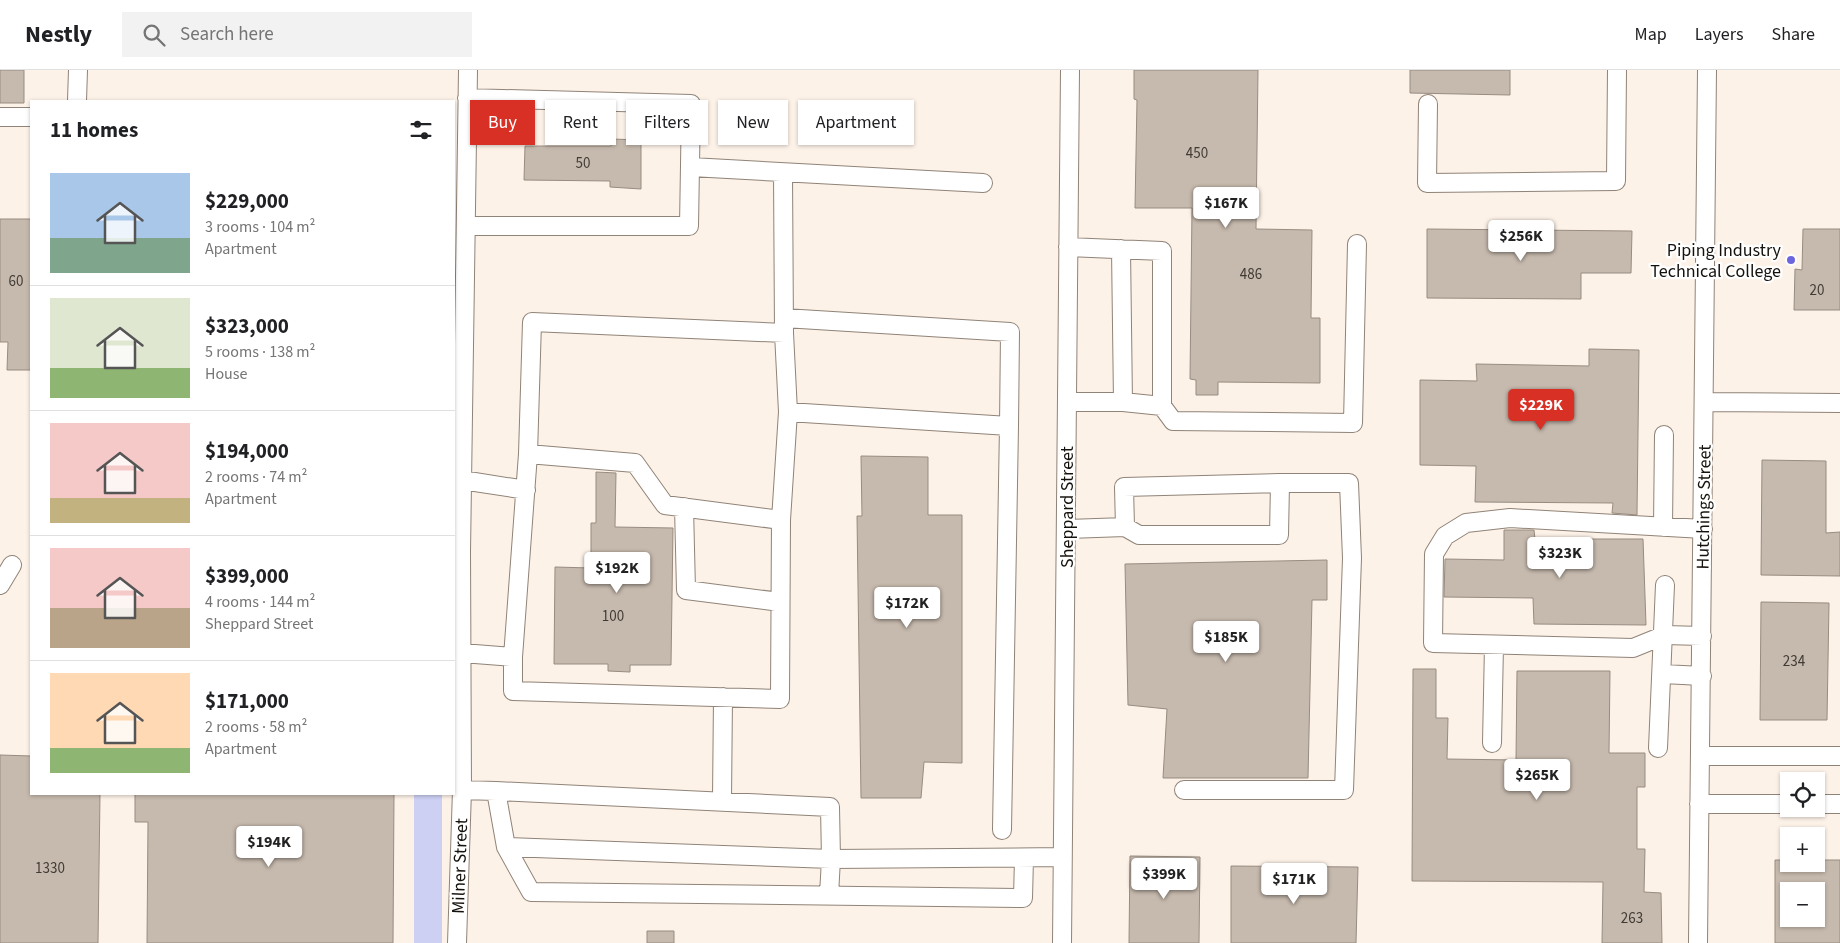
<!DOCTYPE html>
<html lang="en">
<head>
<meta charset="utf-8">
<style>
	body { margin:0; font-family:"Source Sans 3",sans-serif; background:#f2f2f2; color:#202124; height:100vh; display:flex; flex-direction:column; font-size:19px; white-space:nowrap }
	* { box-sizing:border-box; margin:0 }
	p { font-size:16px; color:#757577 }
	.icon { flex:none; width:28px; height:28px; fill:none; stroke:currentColor; stroke-width:2; stroke-linecap:round; stroke-linejoin:round }
	.map { position:relative; flex:1; overflow:hidden }
	.panel { position:absolute; left:30px; top:30px; width:425px; height:695px; display:flex; flex-direction:column; background:#fff; border-radius:0px; box-shadow:0 1px 4px #0004 }
	.panel>* { flex:none }
	.top-card { position:absolute; left:470px; top:30px; width:475px; height:45px; display:flex; gap:10px }
	.controls { position:absolute; left:1780px; top:702px; display:grid; gap:10px }
	.controls a { display:grid; place-items:center; width:45px; height:45px; border-radius:0px; background:#fff; box-shadow:0 1px 4px #0004; font-size:25px }
	.price { position:absolute; translate:-50% -42px; padding:0 11px; border-radius:5px; background:#fff; color:#222; font-size:16px; line-height:32px; filter:drop-shadow(0 1px 2px #0008) }
	.price::after { content:''; position:absolute; left:50%; top:30px; width:15px; height:11px; margin-left:-8px; background:inherit; clip-path:polygon(0 0,100% 0,50% 100%) }
	.price.current { background:#d93025; color:#fff }
	ul { padding:0; list-style:none }
	li { display:flex; align-items:center; gap:15px; height:125px; padding:0 20px }
	li+li { border-top:1px solid #e0e0e0 }
	li span { display:grid; place-items:center; flex:none; width:140px; height:100px; border-radius:0px; color:#555 }
	li>.icon { margin-inline-start:auto }
	span .icon { width:60px; height:60px; fill:#fffc; stroke-width:1 }
	li b { font-size:21px }
	h2 { display:flex; justify-content:space-between; align-items:center; height:60px; padding:0 20px; font-size:21px }
	.chip { padding:0 18px; border-radius:0px; background:#fff; box-shadow:0 1px 4px #0004; font-size:18px; line-height:45px }
	.chip.current { background:#d93025; color:#fff }
	header { display:flex; align-items:center; gap:30px; box-sizing:border-box; height:70px; padding:0 25px; background:#fff; border-bottom:1px solid #e0e0e0 }
	header strong { font-size:24px }
	nav { display:flex; gap:28px; margin-inline-start:auto; font-size:18px }
	.search { width:350px; height:45px; background:#f2f2f2; display:flex; align-items:center; gap:12px; box-sizing:border-box; padding:0 18px; border-radius:0px; color:#757577; font-size:19px }
	.map>svg:first-child { display:block }
</style>
</head>
<body>
<header>
<strong>Nestly</strong>
<div class="search"><svg class="icon" aria-label="search" viewBox="0 0 24 24"><circle cx="10" cy="10" r="6"/><path d="M15 15l6 6"/></svg>Search here</div>
<nav><a>Map</a><a>Layers</a><a>Share</a></nav>
</header>
<div class="map">
<svg width="1840" height="873" viewBox="0 0 1840 873">
	<rect width="100%" height="100%" fill="#fdf2e8"/>
	<path fill="#cdcff3" d="M414 724H442V873H414Z"/>
	<path fill="#c6b9ad" stroke="#988c80" fill-rule="evenodd" d="M0 0H24V33H0Z
		M1134 0H1258L1256 159 1312 160 1311 248H1320V313L1218 312V325H1196V310L1190 309 1192 138H1135L1137 30 1134 29Z
		M1410 0H1510V25L1410 23Z
		M611 69 641 70V119L610 117V111L524 110 525 76H611Z
		M0 149H31V300H7L8 272H0Z
		M1427 159 1632 161 1631 203H1581V229L1427 228Z
		M1803 159H1840V240H1794L1795 199 1802 200Z
		M1589 279 1639 280 1637 445 1612 443 1613 433 1475 432 1476 396 1420 395V310L1477 311 1476 294 1589 296Z
		M861 386 928 387V445H962V693L924 692 921 728H861L857 446H862Z
		M1762 390 1826 391V463L1840 462V506L1761 505Z
		M596 402 616 403 615 457 673 458 671 595H630V602L608 601V594H554L555 497 591 498V453H596Z
		M1504 460H1534L1535 469H1643L1646 555 1534 554 1533 528 1444 527 1445 489 1504 490Z
		M1327 490V530H1312L1308 708H1163L1167 639 1128 635 1125 494Z
		M1761 532 1829 533 1827 650H1760Z
		M1413 599H1436V648H1448L1447 689 1516 690 1517 601H1610L1609 683H1645V717H1637V779H1645L1644 822 1661 823 1662 873H1602L1603 812 1412 811Z
		M0 685 31 686V724H100L98 873H0Z
		M135 724H394L393 873H147L148 752H135Z
		M1130 786 1200 787 1199 873H1129Z
		M1775 790H1789V794H1816V790H1840V873H1775ZM1789 821H1816V849H1789Z
		M1231 796 1358 797 1356 873H1231Z
		M647 861H674V873H647Z"/>
	<g fill="none" stroke-linecap="round" stroke-linejoin="round">
		<defs>
			<path id="minor" d="M77 31 78 0
				M1428 34 1427 113 1616 111 1617 0
				M0 47H31
				M691 97 983 113
				M783 103 784 263 788 342 781 450 780 629 513 621V587L528 384 532 252 784 263
				M466 156H689L691 34 467 28
				M1068 177 1162 181V336
				M1121 179 1123 332
				M784 248 1010 262 1009 356
				M1067 332H1123L1162 336 1173 351 1353 353 1357 174
				M1705 332 1840 333
				M788 342 1009 356 1002 760
				M528 384 635 393 665 435 781 450
				M462 410 526 420
				M684 437 686 520 780 532
				M1663 457 1664 365
				M1068 459 1125 457 1139 465H1279L1280 413 1124 417 1125 457
				M0 515 12 495
				M1702 566 1665 565 1633 578 1433 573 1434 484 1445 466 1466 453 1510 448 1703 459
				M462 583 513 587
				M1663 604 1702 606
				M1492 673 1494 575
				M1658 678 1665 515
				M1701 686H1840
				M462 720 496 721
				M1184 720H1344L1352 488 1349 413H1280
				M722 730 723 627
				M1699 734H1789
				M1816 734H1840
				M506 777 831 789 829 825
				M1024 788 1023 828 531 822 506 777 496 721 830 737 831 789 1062 787
				M457 873 462 720 461 482 468 0
				M1062 873 1070 0
				M1698 873 1707 0"/>
		</defs>
		<use href="#minor" stroke="#908377" stroke-width="20"/>
		<use href="#minor" stroke="#fff" stroke-width="18"/>
	</g>
	<circle fill="#6d65df" stroke="#fff" stroke-width="2" cx="1791" cy="190" r="5"/>
	<g text-anchor="middle" dominant-baseline="central" stroke-width="4.5" stroke-linejoin="round" paint-order="stroke">
		<g font-size="15" fill="#413b34">
			<text x="1197" y="83">450</text>
			<text x="583" y="93">50</text>
			<text x="1251" y="204">486</text>
			<text x="16" y="211">60</text>
			<text x="1817" y="220">20</text>
			<text x="613" y="546">100</text>
			<text x="1794" y="591">234</text>
			<text x="50" y="798">1330</text>
			<text x="1632" y="848">263</text>
		</g>
		<g font-size="18" fill="#15110c" stroke="#fff" text-anchor="end">
			<text x="1781" y="180">Piping Industry<tspan x="1781" dy="21">Technical College</tspan></text>
		</g>
		<g font-size="18" fill="#15110c" stroke="#fff">
			<text transform="translate(1067 437) rotate(-90)">Sheppard Street</text>
			<text transform="translate(1704 437) rotate(-89)">Hutchings Street</text>
			<text transform="translate(460 796) rotate(-88)">Milner Street</text>
		</g>
	</g>
</svg>
<div class="controls">
<a><svg class="icon" aria-label="locate" viewBox="0 0 24 24"><circle cx="12" cy="12" r="6"/><path d="M12 2v4M12 18v4M2 12h4M18 12h4"/></svg></a>
<a>+</a>
<a>−</a>
</div>
<b class="price" style="left:1226px;top:159px">$167K</b>
<b class="price" style="left:1521px;top:192px">$256K</b>
<b class="price current" style="left:1541px;top:361px">$229K</b>
<b class="price" style="left:1560px;top:509px">$323K</b>
<b class="price" style="left:617px;top:524px">$192K</b>
<b class="price" style="left:907px;top:559px">$172K</b>
<b class="price" style="left:1226px;top:593px">$185K</b>
<b class="price" style="left:1537px;top:731px">$265K</b>
<b class="price" style="left:269px;top:798px">$194K</b>
<b class="price" style="left:1164px;top:830px">$399K</b>
<b class="price" style="left:1294px;top:835px">$171K</b>
<div class="top-card">
<a class="chip current">Buy</a>
<a class="chip">Rent</a>
<a class="chip">Filters</a>
<a class="chip">New</a>
<a class="chip">Apartment</a>
</div>
<section class="panel">
<h2>11 homes<svg class="icon" aria-label="filters" viewBox="0 0 24 24"><path d="M4 7h16M4 17h16"/><circle cx="9" cy="7" r="2"/><circle cx="15" cy="17" r="2"/></svg></h2>
<ul>
<li><span style="background:linear-gradient(#a9c7e8 65%,#7fa58c 0)"><svg class="icon" aria-label="home" viewBox="0 0 24 24"><path d="M3 11l9-7 9 7M6 9v11h12V9"/></svg></span><div><b>$229,000</b><p>3 rooms · 104 m²</p><p>Apartment</p></div></li>
<li><span style="background:linear-gradient(#dfe7d0 70%,#8fb573 0)"><svg class="icon" aria-label="home" viewBox="0 0 24 24"><path d="M3 11l9-7 9 7M6 9v11h12V9"/></svg></span><div><b>$323,000</b><p>5 rooms · 138 m²</p><p>House</p></div></li>
<li><span style="background:linear-gradient(#f6c9c9 75%,#c2b280 0)"><svg class="icon" aria-label="home" viewBox="0 0 24 24"><path d="M3 11l9-7 9 7M6 9v11h12V9"/></svg></span><div><b>$194,000</b><p>2 rooms · 74 m²</p><p>Apartment</p></div></li>
<li><span style="background:linear-gradient(#f6c9c9 60%,#b9a48a 0)"><svg class="icon" aria-label="home" viewBox="0 0 24 24"><path d="M3 11l9-7 9 7M6 9v11h12V9"/></svg></span><div><b>$399,000</b><p>4 rooms · 144 m²</p><p>Sheppard Street</p></div></li>
<li><span style="background:linear-gradient(#ffd9b3 75%,#8fb573 0)"><svg class="icon" aria-label="home" viewBox="0 0 24 24"><path d="M3 11l9-7 9 7M6 9v11h12V9"/></svg></span><div><b>$171,000</b><p>2 rooms · 58 m²</p><p>Apartment</p></div></li>
</ul>
</section>
</div>
</body>
</html>
